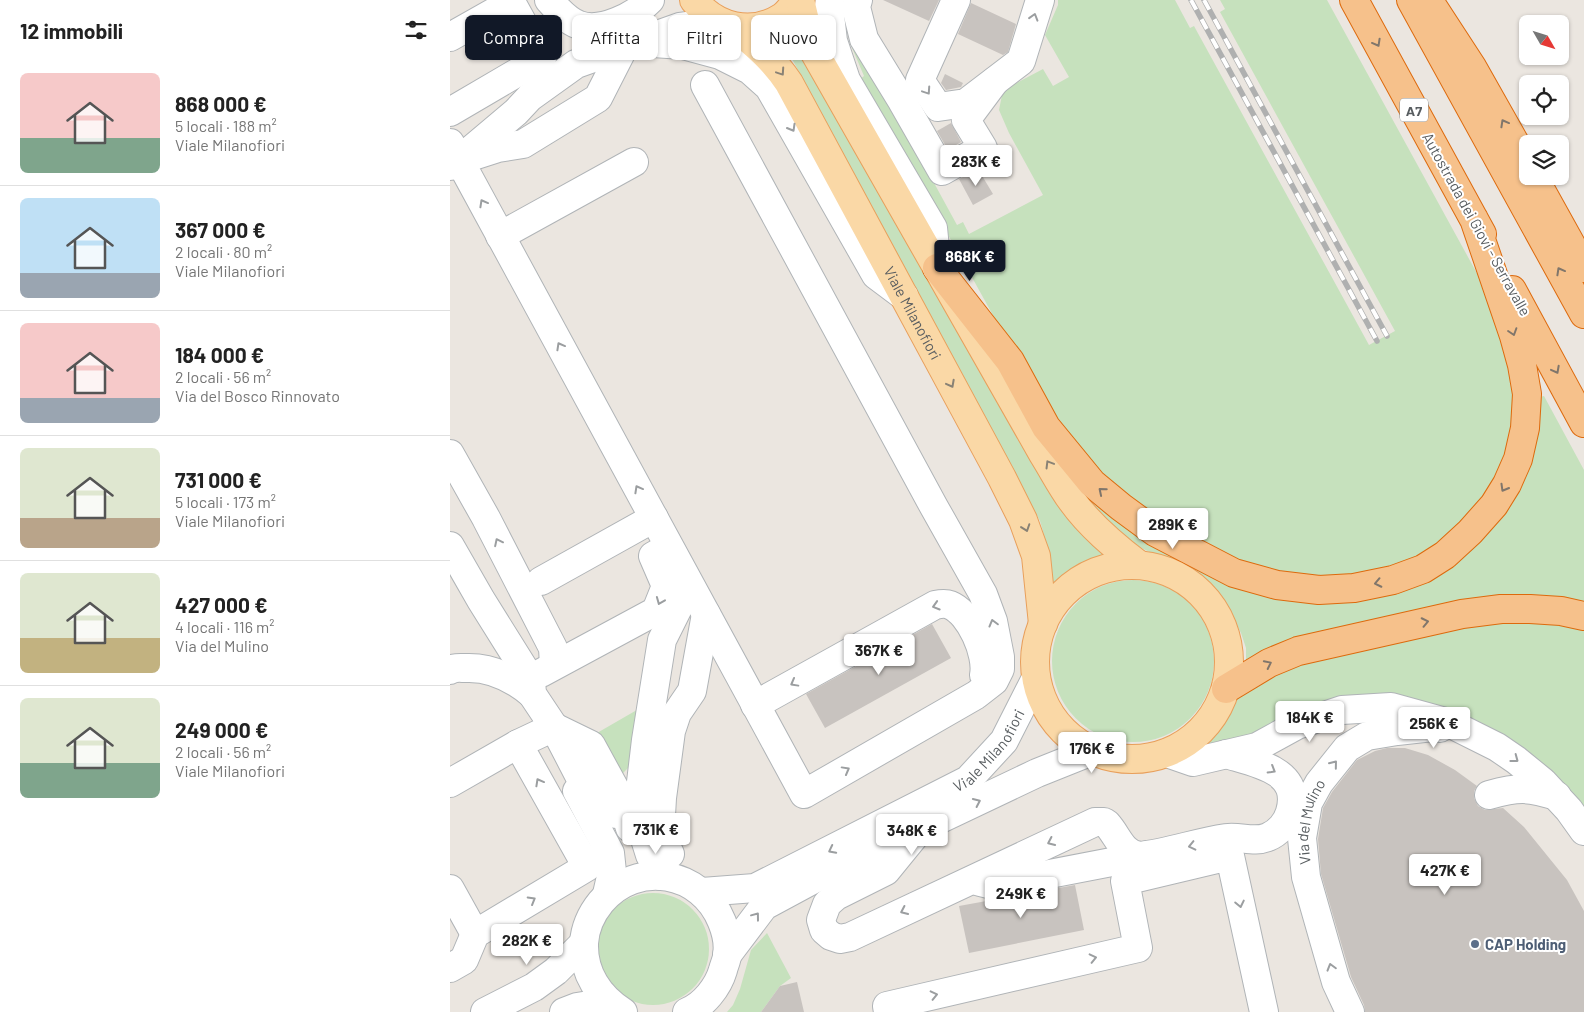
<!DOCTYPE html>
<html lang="it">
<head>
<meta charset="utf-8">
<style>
	body { margin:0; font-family:Barlow,sans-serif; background:#f6f6f6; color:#222; height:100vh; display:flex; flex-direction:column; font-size:19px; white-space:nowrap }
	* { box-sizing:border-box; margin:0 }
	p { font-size:16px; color:#767676 }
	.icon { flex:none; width:28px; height:28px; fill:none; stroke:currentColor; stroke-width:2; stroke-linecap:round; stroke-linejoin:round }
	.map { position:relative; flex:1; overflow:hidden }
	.drawer { display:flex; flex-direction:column; background:#fff; width:450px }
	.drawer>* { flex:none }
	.guide { position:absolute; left:15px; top:15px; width:475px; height:45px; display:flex; gap:10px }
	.needle { width:32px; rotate:129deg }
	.fabs { position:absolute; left:1069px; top:15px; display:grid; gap:10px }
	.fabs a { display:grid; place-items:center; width:50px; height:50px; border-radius:8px; background:#fff; box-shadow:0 1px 4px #0004; font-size:25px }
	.price { position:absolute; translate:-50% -42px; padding:0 11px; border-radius:5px; background:#fff; color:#222; font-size:16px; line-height:32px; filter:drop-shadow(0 1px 2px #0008) }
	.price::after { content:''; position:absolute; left:50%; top:30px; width:15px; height:11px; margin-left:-8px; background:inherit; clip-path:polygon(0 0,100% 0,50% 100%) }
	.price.current { background:#111827; color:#fff }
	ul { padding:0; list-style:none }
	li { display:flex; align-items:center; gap:15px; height:125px; padding:0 20px }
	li+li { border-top:1px solid #e0e0e0 }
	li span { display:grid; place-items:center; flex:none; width:140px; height:100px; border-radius:8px; color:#555 }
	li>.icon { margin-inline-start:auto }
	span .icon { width:60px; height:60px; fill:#fffc; stroke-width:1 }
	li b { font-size:21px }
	h2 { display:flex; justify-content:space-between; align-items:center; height:60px; padding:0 20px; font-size:21px }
	.pill { padding:0 18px; border-radius:8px; background:#fff; box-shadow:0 1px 4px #0004; font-size:18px; line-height:45px }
	.pill.current { background:#111827; color:#fff }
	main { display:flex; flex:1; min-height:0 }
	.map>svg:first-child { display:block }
</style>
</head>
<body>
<main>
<section class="drawer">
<h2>12 immobili<svg class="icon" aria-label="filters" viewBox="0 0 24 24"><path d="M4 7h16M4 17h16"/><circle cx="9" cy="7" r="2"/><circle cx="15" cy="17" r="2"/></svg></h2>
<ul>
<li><span style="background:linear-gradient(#f6c9c9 65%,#7fa58c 0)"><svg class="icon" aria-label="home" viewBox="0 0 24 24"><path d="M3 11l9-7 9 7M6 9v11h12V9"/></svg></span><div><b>868 000 €</b><p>5 locali · 188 m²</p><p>Viale Milanofiori</p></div></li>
<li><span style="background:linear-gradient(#bfe0f5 75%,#9aa5b1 0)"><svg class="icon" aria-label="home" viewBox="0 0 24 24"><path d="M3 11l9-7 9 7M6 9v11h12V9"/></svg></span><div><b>367 000 €</b><p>2 locali · 80 m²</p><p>Viale Milanofiori</p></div></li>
<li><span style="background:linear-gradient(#f6c9c9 75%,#9aa5b1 0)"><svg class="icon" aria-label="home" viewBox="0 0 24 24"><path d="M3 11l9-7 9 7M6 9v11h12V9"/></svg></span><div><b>184 000 €</b><p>2 locali · 56 m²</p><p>Via del Bosco Rinnovato</p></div></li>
<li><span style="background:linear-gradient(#dfe7d0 70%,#b9a48a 0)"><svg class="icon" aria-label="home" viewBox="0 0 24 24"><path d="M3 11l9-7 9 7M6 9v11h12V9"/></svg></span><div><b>731 000 €</b><p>5 locali · 173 m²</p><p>Viale Milanofiori</p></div></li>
<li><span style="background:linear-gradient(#dfe7d0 65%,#c2b280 0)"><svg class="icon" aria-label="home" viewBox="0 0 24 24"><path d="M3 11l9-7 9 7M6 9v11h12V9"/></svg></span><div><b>427 000 €</b><p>4 locali · 116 m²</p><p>Via del Mulino</p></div></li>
<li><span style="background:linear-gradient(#dfe7d0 65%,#7fa58c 0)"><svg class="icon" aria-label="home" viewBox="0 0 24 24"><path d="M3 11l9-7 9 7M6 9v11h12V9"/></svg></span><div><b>249 000 €</b><p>2 locali · 56 m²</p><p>Viale Milanofiori</p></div></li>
</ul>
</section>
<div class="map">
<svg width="1134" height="1012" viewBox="0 0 1134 1012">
	<rect width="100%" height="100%" fill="#ebe6e0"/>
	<path fill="#c6e1bd" d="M608 0H725L740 28 744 26 919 345 945 331 770 12 775 9 770 0H877L1035 288 1053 325 1068 412 1055 468 1028 510 981 550 931 573 868 579 798 565 743 541 668 491 599 417 513 261 409 80 414 76 400 43 397 18 412 51 507 225 513 222 519 234 593 195 559 133 549 110 553 90 593 69 603 86 619 77 595 35 608 5Z
		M338 27 349 54 593 476 663 555C637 560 622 569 601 586 600 563 597 543 590 521L341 57 321 34Z
		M1094 396 1134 470V607L796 665V648L791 633 780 612 768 593 753 577 733 565 712 558 689 547 654 523 622 481 810 593 1004 558 1086 398Z
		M602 661a81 81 0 1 1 162 0a81 81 0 1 1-162 0Z
		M1060 617 1134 628V810L974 705 743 753 775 721 788 697 843 665Z
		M192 707 183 763 170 776 147 733Z
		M147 949a56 56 0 1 1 112 0a56 56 0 1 1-112 0Z
		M317 933 341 978 330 986 311 1012H277L283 1005 290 989 301 950Z"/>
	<path fill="#c8c3bf" d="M433 0H489L479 21Z
		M521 3 566 24 558 52 553 55 508 34Z
		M495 74 513 83 511 87 496 90 491 83Z
		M501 123 511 142 498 150 487 131Z
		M528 169 543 194 523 205 509 179Z
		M482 624 501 658 375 728 356 694Z
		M937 748H955L978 755 1005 770 1027 786 1024 791V798L1028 806 1035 810 1053 808 1074 827 1117 880 1134 911V1012H915L914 1005 901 977 871 874 868 839 873 808 882 792 907 760 925 751Z
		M625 885 634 930 519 953 509 906Z
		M347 982 354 1012H311L330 986Z"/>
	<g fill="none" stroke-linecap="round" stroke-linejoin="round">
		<defs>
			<g id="minor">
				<path d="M99 0C107 9 117 21 129 25 151 33 185 16 200 0"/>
				<path d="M380 0 379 6 383 41 396 80 483 228 487 268"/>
				<path d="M408 0 406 7 414 39 452 101 492 171 533 148 516 120 545 81"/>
				<path d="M506 0 470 80 488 107 516 103 571 61 590 0"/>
				<path d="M0 37 62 2"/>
				<path d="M188 42 233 45 270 55 300 70 319 87 426 275 454 296"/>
				<path d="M0 112 92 58 60 0"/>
				<path d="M0 143 354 794 526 695 544 681 550 669V657L543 621 533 594 484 507 255 85"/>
				<path d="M20 157 48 148 73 144 148 98 174 47"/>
				<path d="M0 166 9 160 66 112 80 97 126 64 230 27 269 22"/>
				<path d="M50 236 184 162"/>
				<path d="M0 454 36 518 103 648 104 665"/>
				<path d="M0 546 31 600 81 680 82 694 104 727 133 783 146 802 166 814"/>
				<path d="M91 581 204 518"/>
				<path d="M0 670C5 667 10 668 16 668 41 667 63 678 82 694"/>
				<path d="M91 673 206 611 216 586 203 556 219 547"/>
				<path d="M305 705 485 605C490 604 495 603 500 605 520 613 538 654 534 675"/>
				<path d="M104 727 141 745 170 798 180 828"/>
				<path d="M717 753 743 762 807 747 847 725 892 710 941 707 999 723 1047 747 1066 760 1093 782 1119 810 1134 831"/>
				<path d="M0 783 68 744"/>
				<path d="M127 791 160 853 162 872 157 894"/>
				<path d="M1039 795C1069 787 1077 787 1107 796"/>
				<path d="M471 828 436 871 386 896 377 904 371 920 374 930 381 936 390 939 400 937 645 822H654L657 824C668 836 672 854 690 856 719 853 747 842 776 838 791 836 804 843 818 837 828 833 837 823 840 812 852 770 806 763 776 754"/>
				<path d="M220 854 210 833 212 798 221 731 227 713 242 691 256 614"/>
				<path d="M211 876 200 855 195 839 189 799 196 740 212 640 237 590"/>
				<path d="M530 882 542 885 698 855"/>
				<path d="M0 889 25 934"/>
				<path id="s1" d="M252 892 305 888 518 780 554 741 586 678"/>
				<path d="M277 955 314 906 366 878 587 773 642 751"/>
				<path d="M0 968 14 960 25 934 137 867 68 744 104 727"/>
				<path d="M35 1012 84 987 106 971 134 943"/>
				<path d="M114 1012 127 1007 158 1002"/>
				<path d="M173 1012C149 997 133 973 134 943 135 928 142 913 151 902 187 859 252 871 272 922 276 932 279 944 277 955 277 960 274 965 273 970 268 987 254 1005 237 1012"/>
				<path d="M438 1012 437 1006 688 948 675 881 780 856 814 1012"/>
				<path id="s2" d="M900 1012 886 982 856 877 852 838 858 803 869 783 897 748 917 736 947 731 983 727 990 728"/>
			</g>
			<g id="major">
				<path d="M244 0C265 27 301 37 332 17 338 13 343 5 348 0"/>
				<path d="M350 0 361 46 593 454C603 470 611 486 622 501 640 526 664 546 689 565"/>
				<path id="s3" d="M284 27C306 45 323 59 339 83L552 478 573 520 586 556 593 624"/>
				<circle cx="682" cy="662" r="97"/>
			</g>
			<path id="highway" d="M904 0 1032 234
				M961 0 1134 314
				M981 4 1022 67 1078 166
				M1083 176 1134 268
				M487 268 560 361 596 427 642 483 671 507 705 532 784 573 827 585 869 590 904 588 943 580 973 569 995 555 1020 532 1044 505 1057 484 1068 459 1075 428 1077 394 1072 365 1064 336 1024 219
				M1062 290 1134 423
				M776 689 819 663 848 651 1012 614 1051 609H1080L1111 611 1134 616"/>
		</defs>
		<use href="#minor" stroke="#b0b4b7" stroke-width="30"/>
		<use href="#major" stroke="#e89f5b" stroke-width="30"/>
		<use href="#highway" stroke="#dd6a0d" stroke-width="30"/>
		<use href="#minor" stroke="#fff" stroke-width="28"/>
		<use href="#major" stroke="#fad8a6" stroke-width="28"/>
		<use href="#highway" stroke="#f6c18b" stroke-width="28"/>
		<defs>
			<path id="rail" d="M741 0 927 341
				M754 0 937 336"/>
		</defs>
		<use href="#rail" stroke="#afb0b0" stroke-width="5.5"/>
		<use href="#rail" stroke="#fff" stroke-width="4" stroke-dasharray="11" stroke-linecap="butt"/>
	</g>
	<defs><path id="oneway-chevron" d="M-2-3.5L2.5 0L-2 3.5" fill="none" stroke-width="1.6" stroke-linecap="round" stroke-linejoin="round" transform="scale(1.25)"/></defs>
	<g stroke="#9b9ea0">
		<use href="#oneway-chevron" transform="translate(584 17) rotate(-73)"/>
		<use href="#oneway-chevron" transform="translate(477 91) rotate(56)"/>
		<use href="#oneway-chevron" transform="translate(342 128) rotate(60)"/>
		<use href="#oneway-chevron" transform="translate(33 203) rotate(-119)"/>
		<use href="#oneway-chevron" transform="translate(110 346) rotate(-119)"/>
		<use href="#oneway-chevron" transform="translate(188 489) rotate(-119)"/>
		<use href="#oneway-chevron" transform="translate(48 542) rotate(-116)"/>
		<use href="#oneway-chevron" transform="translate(210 601) rotate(112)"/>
		<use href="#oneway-chevron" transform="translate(486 606) rotate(163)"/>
		<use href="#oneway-chevron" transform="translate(543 623) rotate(-105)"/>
		<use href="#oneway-chevron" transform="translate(344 683) rotate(151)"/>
		<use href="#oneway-chevron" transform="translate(1065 759) rotate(37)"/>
		<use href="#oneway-chevron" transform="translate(884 764) rotate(-51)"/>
		<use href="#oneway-chevron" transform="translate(396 770) rotate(-29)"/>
		<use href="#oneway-chevron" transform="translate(822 770) rotate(31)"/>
		<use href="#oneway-chevron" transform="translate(89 782) rotate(-119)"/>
		<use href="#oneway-chevron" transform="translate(527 802) rotate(-25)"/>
		<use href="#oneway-chevron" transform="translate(601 842) rotate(155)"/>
		<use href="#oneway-chevron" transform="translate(742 846) rotate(167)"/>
		<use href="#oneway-chevron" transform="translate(382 850) rotate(153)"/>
		<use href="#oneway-chevron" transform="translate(82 900) rotate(-30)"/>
		<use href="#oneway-chevron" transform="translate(790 904) rotate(78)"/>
		<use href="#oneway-chevron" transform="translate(454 911) rotate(155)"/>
		<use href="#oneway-chevron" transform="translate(306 916) rotate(-53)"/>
		<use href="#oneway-chevron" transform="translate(643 958) rotate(-13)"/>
		<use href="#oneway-chevron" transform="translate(881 967) rotate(-106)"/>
		<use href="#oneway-chevron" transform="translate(484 995) rotate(-13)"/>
	</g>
	<g stroke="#80766b">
		<use href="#oneway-chevron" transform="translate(927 43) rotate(61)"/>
		<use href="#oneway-chevron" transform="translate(1054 123) rotate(-119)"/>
		<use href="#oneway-chevron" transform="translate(1110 271) rotate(-119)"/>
		<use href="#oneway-chevron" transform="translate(1063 332) rotate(72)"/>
		<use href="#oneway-chevron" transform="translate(1106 370) rotate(62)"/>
		<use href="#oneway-chevron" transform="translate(1054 488) rotate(120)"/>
		<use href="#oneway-chevron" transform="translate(652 491) rotate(-140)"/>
		<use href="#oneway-chevron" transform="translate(928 583) rotate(168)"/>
		<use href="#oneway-chevron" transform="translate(975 622) rotate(-12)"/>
		<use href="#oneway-chevron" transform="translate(818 664) rotate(-26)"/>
	</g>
	<g stroke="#898275">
		<use href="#oneway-chevron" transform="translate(331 72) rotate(56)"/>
		<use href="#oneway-chevron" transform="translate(501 384) rotate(62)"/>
		<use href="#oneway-chevron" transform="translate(599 464) rotate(-121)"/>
		<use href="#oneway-chevron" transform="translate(576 528) rotate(71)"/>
	</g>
	<circle fill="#5c6f8a" stroke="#fff" stroke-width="2" cx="1025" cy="944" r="5"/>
	<g text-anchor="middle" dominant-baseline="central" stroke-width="4" stroke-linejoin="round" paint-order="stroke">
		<rect fill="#fff" stroke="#8a8e90" stroke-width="1" x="950" y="98.5" width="28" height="23" rx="4"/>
		<g font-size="14" font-weight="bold" fill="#585d60">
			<text x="964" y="110">A7</text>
		</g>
		<g font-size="15" fill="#585d60" stroke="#fff">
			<text transform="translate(1027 224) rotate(61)">Autostrada dei Giovi - Serravalle</text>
			<text stroke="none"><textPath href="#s3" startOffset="340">Viale Milanofiori</textPath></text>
			<text stroke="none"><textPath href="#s1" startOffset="328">Viale Milanofiori</textPath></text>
			<text stroke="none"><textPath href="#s2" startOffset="199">Via del Mulino</textPath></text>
		</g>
		<g font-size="15" font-weight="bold" fill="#4e5e75" stroke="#fff" text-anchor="start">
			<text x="1035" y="944">CAP Holding</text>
		</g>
	</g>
</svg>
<div class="fabs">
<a><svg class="needle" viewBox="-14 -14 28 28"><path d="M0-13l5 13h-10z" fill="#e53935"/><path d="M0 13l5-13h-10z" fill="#767676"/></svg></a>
<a><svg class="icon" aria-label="locate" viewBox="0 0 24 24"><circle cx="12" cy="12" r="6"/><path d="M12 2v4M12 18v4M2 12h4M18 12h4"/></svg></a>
<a><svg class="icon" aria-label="layers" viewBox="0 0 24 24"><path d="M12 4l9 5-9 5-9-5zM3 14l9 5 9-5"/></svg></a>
</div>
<b class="price" style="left:526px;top:187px">283K €</b>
<b class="price current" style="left:520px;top:282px">868K €</b>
<b class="price" style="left:723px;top:550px">289K €</b>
<b class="price" style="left:429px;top:676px">367K €</b>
<b class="price" style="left:860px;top:743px">184K €</b>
<b class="price" style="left:984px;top:749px">256K €</b>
<b class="price" style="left:642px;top:774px">176K €</b>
<b class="price" style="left:206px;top:855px">731K €</b>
<b class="price" style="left:462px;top:856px">348K €</b>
<b class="price" style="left:995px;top:896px">427K €</b>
<b class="price" style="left:571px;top:919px">249K €</b>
<b class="price" style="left:77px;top:966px">282K €</b>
<div class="guide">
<a class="pill current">Compra</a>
<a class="pill">Affitta</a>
<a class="pill">Filtri</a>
<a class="pill">Nuovo</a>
</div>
</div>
</main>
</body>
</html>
